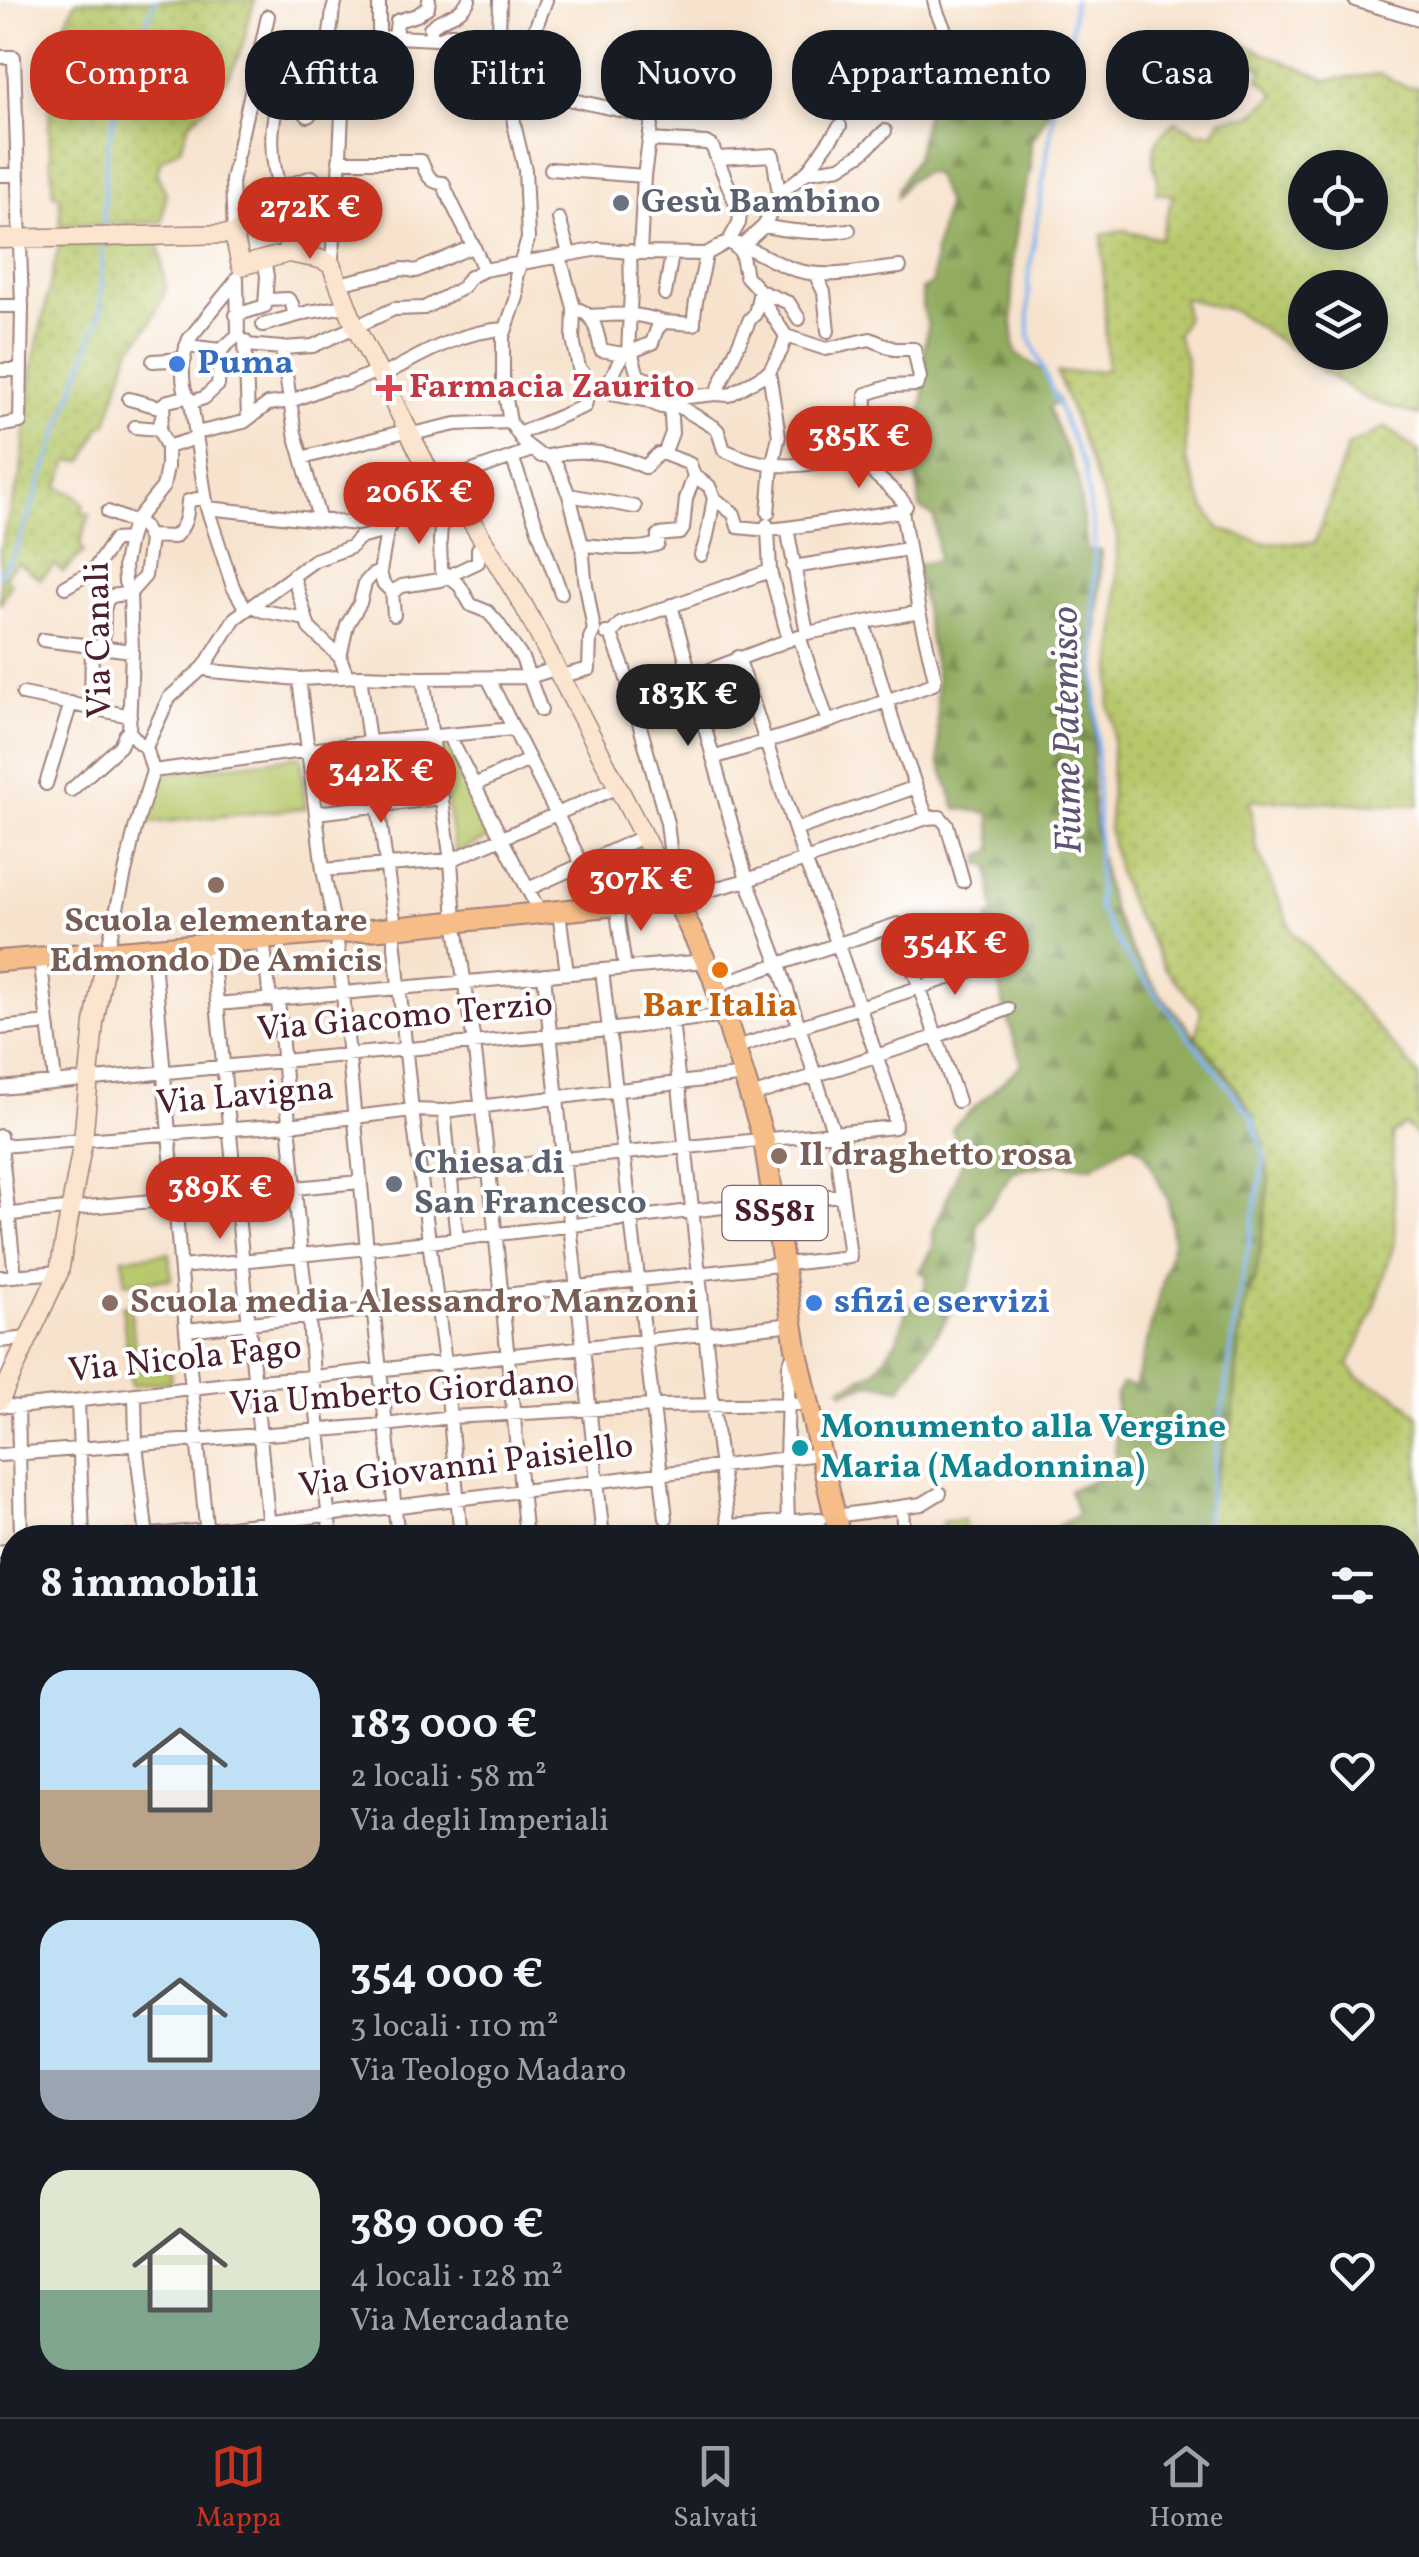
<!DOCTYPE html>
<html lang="it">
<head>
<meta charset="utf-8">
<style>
	body { margin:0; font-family:Vollkorn,serif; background:#20242c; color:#f1f3f6; height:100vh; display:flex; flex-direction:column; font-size:38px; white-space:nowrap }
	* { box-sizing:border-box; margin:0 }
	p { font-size:32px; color:#9ea1a6 }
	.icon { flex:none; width:55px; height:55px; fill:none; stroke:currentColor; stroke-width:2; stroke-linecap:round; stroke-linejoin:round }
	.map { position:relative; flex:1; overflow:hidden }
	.side { position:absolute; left:0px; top:1525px; width:1420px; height:892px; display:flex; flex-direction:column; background:#171b24; border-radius:40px 40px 0 0; box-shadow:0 5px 15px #0003 }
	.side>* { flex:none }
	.banner { position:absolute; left:30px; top:30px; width:1360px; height:90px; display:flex; gap:20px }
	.tools { position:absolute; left:1288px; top:150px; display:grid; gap:20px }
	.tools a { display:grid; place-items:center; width:100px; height:100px; border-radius:50%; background:#171b24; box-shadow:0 5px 15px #0003; font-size:50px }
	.price { position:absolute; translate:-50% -85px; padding:0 22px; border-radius:35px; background:#c8321e; color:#fff; font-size:32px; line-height:65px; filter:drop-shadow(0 2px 5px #0008) }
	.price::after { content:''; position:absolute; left:50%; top:60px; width:30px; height:22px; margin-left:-15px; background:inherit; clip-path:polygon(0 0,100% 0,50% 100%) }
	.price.on { background:#222; color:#fff }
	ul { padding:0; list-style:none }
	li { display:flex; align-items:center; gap:30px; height:250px; padding:0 40px }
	li span { display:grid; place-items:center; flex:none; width:280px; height:200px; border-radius:30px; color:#555 }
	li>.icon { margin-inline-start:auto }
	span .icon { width:120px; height:120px; fill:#fffc; stroke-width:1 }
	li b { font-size:42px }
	h2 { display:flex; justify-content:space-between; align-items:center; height:120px; padding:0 40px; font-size:42px }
	.pill { padding:0 35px; border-radius:40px; background:#171b24; box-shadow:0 5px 15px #0003; font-size:35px; line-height:90px }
	.pill.on { background:#c8321e; color:#fff }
	.dock { display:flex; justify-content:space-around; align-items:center; height:140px; border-top:2px solid #363941; background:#171b24; font-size:28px; color:#9ea1a6 }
	.dock a { display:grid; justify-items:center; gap:5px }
	.dock .on { color:#c8321e }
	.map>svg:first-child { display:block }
</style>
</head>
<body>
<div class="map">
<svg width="1419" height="2417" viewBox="0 0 1419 2417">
	<defs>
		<pattern id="grass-dots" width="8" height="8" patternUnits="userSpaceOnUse" patternTransform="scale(2.5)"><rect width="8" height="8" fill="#b7c86b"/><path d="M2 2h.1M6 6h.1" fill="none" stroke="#9fab5d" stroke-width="1.8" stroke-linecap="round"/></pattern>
		<pattern id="forest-firs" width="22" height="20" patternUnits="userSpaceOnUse" patternTransform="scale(2.5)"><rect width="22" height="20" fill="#91ac5f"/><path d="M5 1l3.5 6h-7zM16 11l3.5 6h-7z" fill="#788b4f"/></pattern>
	</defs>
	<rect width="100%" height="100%" fill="#fff"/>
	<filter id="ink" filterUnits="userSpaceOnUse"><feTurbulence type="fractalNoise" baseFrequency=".01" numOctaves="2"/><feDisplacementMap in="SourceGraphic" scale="20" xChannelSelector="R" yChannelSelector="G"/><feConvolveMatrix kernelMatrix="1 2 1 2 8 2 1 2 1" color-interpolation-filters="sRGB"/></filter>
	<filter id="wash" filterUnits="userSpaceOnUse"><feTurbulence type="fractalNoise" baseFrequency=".0048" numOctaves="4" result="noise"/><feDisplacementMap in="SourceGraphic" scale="40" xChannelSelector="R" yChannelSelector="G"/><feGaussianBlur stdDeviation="2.25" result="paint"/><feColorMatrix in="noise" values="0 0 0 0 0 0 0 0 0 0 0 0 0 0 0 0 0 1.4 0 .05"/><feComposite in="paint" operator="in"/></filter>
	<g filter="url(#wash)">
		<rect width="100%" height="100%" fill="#f7e3cd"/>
		<path fill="url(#grass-dots)" stroke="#80744b" stroke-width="2.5" fill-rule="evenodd" d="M76 0H255L246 27V35L236 63 216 97 189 124 181 147 160 161 157 175 166 193 162 222 60 226V196L53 195 49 129 52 52Z
			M1241 43 1327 80 1380 74 1406 87H1419V416L1364 398 1235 311 1183 298 1186 318 1177 335 1186 359V459L1205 508 1220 529 1260 542 1315 543 1348 446 1386 427 1419 452V805L1250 800 1256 847 1293 932 1419 1075V1138L1405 1125 1392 1134 1395 1240 1374 1310 1349 1365 1357 1377 1395 1394 1419 1416V1669H1414L1408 1658V1538L1203 1537 1207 1506 1233 1419 1240 1336 1244 1310 1257 1271 1269 1181 1263 1142 1253 1115 1222 1068 1196 1039 1201 1010 1165 969 1147 932 1133 912 1118 872 1109 829 1113 724 1109 707 1117 614V534L1057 373 1107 370 1102 234 1124 230 1160 239 1173 195 1156 193C1161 173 1153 174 1153 158 1152 142 1164 130 1176 121L1197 133 1214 132 1220 120 1252 115 1276 94 1259 79 1263 69 1228 55 1227 48ZM1305 168H1370V232H1305ZM1305 288H1370V352H1305Z
			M159 242 166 290 150 324 129 351 107 423 100 427 84 461H69L58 487 77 496 84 504 81 513 90 514 80 544 84 552 63 572 55 565 40 579 17 562 4 577 11 583 0 605V547L21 473 31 373 59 244Z
			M1073 2405H1181L1177 2417H1077Z"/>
		<path fill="url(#forest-firs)" stroke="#6e6645" stroke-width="2.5" d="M989 60 999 72 1061 61 1052 105 1031 143V167L1018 221 1013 254 1012 308 1014 344 1017 354 1043 371 1059 402 1048 408 1078 478 1087 550 1101 551 1092 785 1095 833 1106 886 1114 914 1135 957 1161 995 1222 1068 1253 1115 1263 1142 1269 1181 1257 1271 1244 1310 1240 1336 1233 1419 1207 1506 1203 1537H1040L1078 1514 1069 1490 1115 1471 1116 1395 1122 1384 1135 1387 1173 1242 1168 1201 1145 1152 1131 1143 1091 1167 1059 1163 1014 1171 976 1225 979 1249 970 1283 901 1388 872 1383 843 1392 841 1387 858 1381 860 1378 876 1371 899 1336 907 1308H912L925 1288 927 1274 920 1272 933 1248V1232L962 1162 952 1128 1022 1064 1004 1007 988 917 994 915 989 866 979 863 983 858 979 856 993 850 990 813 956 808 939 761 936 674 916 565 938 560 934 517 920 508 915 463 918 450 916 430 923 402 926 363 924 350 928 326 922 306V289L932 284 935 251 946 204 935 175 925 172 908 181 897 196 898 188 916 158 926 111 980 94 974 62Z
			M1419 2067V2417H1391L1388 2405H1408V2072Z
			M1002 2405H1073L1077 2417H1006Z"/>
		<path fill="#b7c86b" stroke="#80744b" stroke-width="2.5" d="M449 743 494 836 455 853 437 745Z
			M301 756 306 808 142 824 156 775Z
			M169 1253 171 1279 125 1283 123 1258Z
			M130 1305 137 1365 170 1362 171 1381 131 1386 122 1306Z
			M964 1519 966 1537H944L942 1522Z"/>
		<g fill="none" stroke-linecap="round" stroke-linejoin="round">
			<path stroke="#82b4ef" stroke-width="4" d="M1074 0 1071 34 1055 103 1028 281 1029 335 1084 468 1094 533 1099 909 1127 957 1252 1117 1265 1156 1239 1297 1203 1538
				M103 229 106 155 121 81 156 0
				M0 574 17 548 101 313 103 243
				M1081 2405 1083 2417"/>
		</g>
	</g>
	<g filter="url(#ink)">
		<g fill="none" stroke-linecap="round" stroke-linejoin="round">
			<defs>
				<path id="street" d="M379 0V38
					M546 0 522 64 513 97 514 124 525 170 528 239 516 277 517 297 503 337V382L510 422 524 443 541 456H549L557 466 569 495 582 545 585 579 594 630 590 638 589 669 562 676
					M934 0 937 12 956 55
					M1355 0 1419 19
					M395 37 437 39 450 34H499L500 0
					M433 39 430 28C444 14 457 19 469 0
					M695 51C702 71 694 77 697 93
					M0 57H14L22 306 20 422 3 425
					M625 81 632 88 655 98 644 176 640 253
					M689 92 743 113
					M697 93C710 87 722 69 734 58
					M528 95 554 96 651 117
					M655 98 665 86 686 91
					M649 140 706 143 712 146 740 214 739 223 729 241 741 252 746 276 760 291 768 309 786 336 826 349 870 339 894 349H914L920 378 917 385 891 386 866 394 865 443 855 456
					M237 155 268 16
					M718 158 773 155 779 194
					M339 161H421C426 172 429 183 443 183 455 213 472 240 484 270
					M551 169 644 176
					M807 172 840 126
					M0 175H17
					M280 188 312 177 323 187 338 182
					M286 218C284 201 278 186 275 170 268 133 273 79 311 62L316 72 305 99V113L308 116 313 112 326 65 333 10 336 0
					M559 219 569 253
					M764 226C792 232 822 234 849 230
					M234 234 232 180 236 162
					M743 245 764 226 779 194 807 172 840 167 862 153 885 131
					M560 257 574 308 573 339 579 368 585 375 589 388
					M331 264 337 216 342 114 349 98 360 80 368 42 379 38 395 37 397 21 417 15 428 7 429 0
					M815 274 824 292 828 331
					M236 281 189 339C182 356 179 387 191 402L207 508 233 587 246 609
					M338 284 403 269 416 271 474 246
					M665 294 672 254
					M267 300 288 299 292 304 295 316
					M0 306H22
					M574 308C595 313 597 331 601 350L623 354
					M236 315 265 306 267 276 264 260
					M590 316C620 314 635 312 664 322
					M694 318C695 296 703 276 706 254
					M263 325 309 312 346 306
					M245 341 248 417
					M246 345 282 348 313 346 394 309 424 308 462 288 470 277 484 270 599 249 640 253 706 254 729 241C753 247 772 263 796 270 830 280 865 270 900 267
					M186 346 221 350
					M282 348 295 433 319 518
					M153 361 185 359
					M0 370H21
					M380 377C421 355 459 331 506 329
					M607 386 611 394 645 400 661 407 678 398 716 394 729 395 769 372
					M716 394 750 319 755 314 760 291 789 303 799 319
					M129 399 159 407 168 401 186 397
					M670 401 714 427 718 431 724 450C773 473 803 466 855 456
					M191 402 204 398 218 385 221 350 238 335 237 278
					M165 404 159 429 167 447
					M135 427 159 429
					M196 433 244 422 268 404 291 401 332 385 347 384 377 371
					M518 434 585 406 589 388 607 386 623 354 628 353 631 289 630 251
					M532 450 444 481 440 541 441 570 460 586 471 605 488 612 497 622 522 658 541 710
					M664 454 690 464 694 476 709 486 714 498 734 514 738 527 768 530 767 525
					M549 456C582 447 615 453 645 467L658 454H664L672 433 670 401 664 399 660 384 638 376 632 355 628 353 652 343 657 329 664 322 694 324V320
					M512 457 561 593
					M302 458 409 430 416 433 456 424 510 422
					M569 495 635 507
					M207 508 357 524 399 510 387 531 359 538
					M399 510 442 495
					M768 513 772 466 779 436 769 372 781 351 786 336
					M787 528 902 511
					M387 531 380 572 383 583 392 592 394 615
					M148 536 174 537C186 526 187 516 188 501L205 497
					M582 545C606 546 635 552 658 544V535L680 533 683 529 686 499 694 476
					M701 555C709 537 710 517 714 498
					M793 567 908 549
					M293 575 309 628 340 657 347 676
					M65 587 93 571 114 540 129 539
					M392 592 402 586 440 580 478 562V549L486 545
					M252 606 263 611 306 619
					M864 624 896 731 927 818
					M606 633 611 634 620 624 770 571
					M611 634 624 669 667 823 676 899 747 880 927 818 940 817 947 825 963 881
					M799 636 828 722
					M43 640 132 651
					M789 640 770 571 768 530 787 528 807 633
					M103 647 104 610 107 600 112 596 130 593 145 576 150 540 143 526 108 512
					M340 657 347 625 360 603 365 583 372 575 380 572
					M204 667 211 671 299 679 360 676 423 678 529 677 558 668
					M360 676 395 927 393 928 412 1110 445 1363 461 1538
					M691 677 807 633 919 612
					M423 678 451 860 455 921 474 1043 489 1170 526 1538
					M488 678 603 906
					M299 679 323 870 336 933 343 994 367 1249 398 1538
					M23 694 130 716
					M91 707 92 646
					M449 736 540 913
					M146 747 139 743 129 731 132 651 130 593 125 582 124 565 129 539 135 521 163 487 167 467V447L196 438
					M146 747 169 698 204 667 235 618 315 560 351 547 359 538
					M713 758 828 722 933 684 935 679 919 612 902 511 906 506C898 491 868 471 855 456
					M153 771 370 742 513 729
					M46 784 71 703
					M474 785 529 760
					M71 790 120 746 125 735 129 731
					M316 813 442 798
					M795 830 916 787
					M323 870 451 860 616 788
					M528 889 642 837
					M616 905 625 968
					M559 912 567 973
					M263 938 270 1000
					M211 942 270 1538
					M153 948 186 1330 207 1535
					M107 952 135 829 153 771 146 747
					M40 957 55 1081
					M602 970 666 1518
					M544 975 603 1538
					M716 985 898 924 958 1101
					M278 1000 301 1256 309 1317 313 1377 331 1538
					M217 1004 706 961
					M672 1020 713 1406 730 1538
					M0 1028 48 1023
					M737 1047 979 968
					M0 1088 608 1030 725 1015
					M751 1096 935 1037 1008 1009
					M444 1111 457 1239
					M0 1136 15 1276
					M0 1146 289 1125 412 1110 444 1111 745 1075
					M449 1175 563 1159 895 1127 893 1104 838 945 805 860 738 657
					M0 1215 360 1182
					M181 1267 457 1239 773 1201 842 1195
					M0 1277 59 1272
					M186 1330 850 1257 834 1134 779 965 747 880 671 605
					M0 1341 28 1338
					M135 1394 136 1444 147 1538
					M78 1401 83 1538
					M0 1405 18 1407 255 1381 313 1377 793 1324
					M18 1407 21 1538
					M0 1455 385 1425 451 1417 652 1406 809 1404
					M902 1508 904 1538
					M835 1516 922 1504 940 1493
					M788 1522 786 1458 789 1365 795 1351
					M729 1526 820 1519
					M120 1538 207 1530 819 1454
					M0 1552 12 1550
					M0 1613 12 1612
					M0 1670 12 1668
					M0 1728 12 1727
					M0 1886 12 1850
					M0 1917 12 1923
					M0 2050 12 2053
					M0 2166 12 2132
					M0 2384 12 2383
					M982 2405 983 2417"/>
				<path id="secondary" d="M286 218 288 253 241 266 234 234 247 226Z
					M0 239 234 234
					M288 253 320 259 331 264 355 326 433 479 442 495 453 501 472 522 525 608 676 899
					M0 1400 59 1272 83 1141 94 1023 107 952
					M0 1806 12 1810"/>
				<path id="primary" d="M0 961 393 928 676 899 712 974 764 1140 796 1348 840 1538
					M517 2417 519 2405"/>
			</defs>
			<use href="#street" stroke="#a0817c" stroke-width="16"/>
			<use href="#secondary" stroke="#a0817c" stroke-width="21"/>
			<use href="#primary" stroke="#a0817c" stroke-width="24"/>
			<use href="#street" stroke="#fff" stroke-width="12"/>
			<use href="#secondary" stroke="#fce5cf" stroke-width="18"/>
			<use href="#primary" stroke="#f7bd88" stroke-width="20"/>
		</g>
	</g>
	<g fill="#6b7280" stroke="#fff" stroke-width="4">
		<circle cx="621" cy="203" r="10"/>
		<circle cx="394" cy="1184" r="10"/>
	</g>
	<g fill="#3f7fe0" stroke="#fff" stroke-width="4">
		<circle cx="177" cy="364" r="10"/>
		<circle cx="814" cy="1303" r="10"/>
	</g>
	<path fill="#e0444e" stroke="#fff" stroke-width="4" d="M384 373h10v10h10v10h-10v10h-10v-10h-10v-10h10z"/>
	<g fill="#8d6e63" stroke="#fff" stroke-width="4">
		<circle cx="216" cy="885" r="10"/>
		<circle cx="779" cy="1156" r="10"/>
		<circle cx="110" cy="1303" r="10"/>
	</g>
	<circle fill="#e8710a" stroke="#fff" stroke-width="4" cx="720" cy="970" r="10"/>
	<circle fill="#0f9aa8" stroke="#fff" stroke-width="4" cx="800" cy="1448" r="10"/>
	<g text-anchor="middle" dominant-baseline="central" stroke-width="8" stroke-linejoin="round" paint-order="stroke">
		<rect fill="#fff" stroke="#80626b" stroke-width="2.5" x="722.5" y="1186" width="105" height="54" rx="8"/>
		<g font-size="32" font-weight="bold" fill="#4a1f2b">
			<text x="775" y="1213">SS581</text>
		</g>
		<g font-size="35" font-weight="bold" fill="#5b616d" stroke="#fff" text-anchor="start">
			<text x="641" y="203">Gesù Bambino</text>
			<text x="414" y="1164">Chiesa di<tspan x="414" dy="40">San Francesco</tspan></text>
		</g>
		<g font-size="35" font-weight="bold" fill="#366cbe" stroke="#fff" text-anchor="start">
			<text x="197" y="364">Puma</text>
			<text x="834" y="1303">sfizi e servizi</text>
		</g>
		<g font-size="35" font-weight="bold" fill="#be3a42" stroke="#fff" text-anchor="start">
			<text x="409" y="388">Farmacia Zaurito</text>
		</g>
		<g font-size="35" fill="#4a1f2b" stroke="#fff">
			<text transform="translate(100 640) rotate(-91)">Via Canali</text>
			<text transform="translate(405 1018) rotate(-5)">Via Giacomo Terzio</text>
			<text transform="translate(245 1097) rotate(-5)">Via Lavigna</text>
			<text transform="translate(185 1360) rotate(-6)">Via Nicola Fago</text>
			<text transform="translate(402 1394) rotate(-4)">Via Umberto Giordano</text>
			<text transform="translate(466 1467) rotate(-7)">Via Giovanni Paisiello</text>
		</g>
		<g font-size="35" font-weight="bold" fill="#785e54" stroke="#fff" text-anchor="start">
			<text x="216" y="922" text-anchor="middle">Scuola elementare<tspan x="216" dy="40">Edmondo De Amicis</tspan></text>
			<text x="799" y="1156">Il draghetto rosa</text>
			<text x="130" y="1303">Scuola media Alessandro Manzoni</text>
		</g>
		<g font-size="35" font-weight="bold" fill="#c56008" stroke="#fff">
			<text x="720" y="1007">Bar Italia</text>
		</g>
		<g font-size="35" font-weight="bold" fill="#0d838f" stroke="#fff" text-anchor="start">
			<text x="820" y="1428">Monumento alla Vergine<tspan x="820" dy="40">Maria (Madonnina)</tspan></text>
		</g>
		<g font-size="38" font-style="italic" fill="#5e5370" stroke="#fff">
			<text transform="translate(1069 730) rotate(-91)">Fiume Patemisco</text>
		</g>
	</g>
</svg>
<div class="tools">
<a><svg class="icon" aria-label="locate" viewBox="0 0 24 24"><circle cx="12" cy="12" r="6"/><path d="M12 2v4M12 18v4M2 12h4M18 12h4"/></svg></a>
<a><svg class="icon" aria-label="layers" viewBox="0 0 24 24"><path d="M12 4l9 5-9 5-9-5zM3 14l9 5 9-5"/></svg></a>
</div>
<b class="price" style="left:310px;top:262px">272K €</b>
<b class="price" style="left:859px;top:491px">385K €</b>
<b class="price" style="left:419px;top:547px">206K €</b>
<b class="price on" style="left:688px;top:749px">183K €</b>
<b class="price" style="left:381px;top:826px">342K €</b>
<b class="price" style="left:641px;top:934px">307K €</b>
<b class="price" style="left:955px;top:998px">354K €</b>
<b class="price" style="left:220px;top:1242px">389K €</b>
<div class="banner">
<a class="pill on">Compra</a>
<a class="pill">Affitta</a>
<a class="pill">Filtri</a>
<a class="pill">Nuovo</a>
<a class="pill">Appartamento</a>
<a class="pill">Casa</a>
</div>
<section class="side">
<h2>8 immobili<svg class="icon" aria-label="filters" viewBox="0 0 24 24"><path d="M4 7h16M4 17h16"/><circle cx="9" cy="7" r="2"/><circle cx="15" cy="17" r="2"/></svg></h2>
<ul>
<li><span style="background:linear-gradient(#bfe0f5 60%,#b9a48a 0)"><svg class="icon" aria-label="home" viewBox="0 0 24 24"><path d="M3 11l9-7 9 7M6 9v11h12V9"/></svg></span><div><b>183 000 €</b><p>2 locali · 58 m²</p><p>Via degli Imperiali</p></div><svg class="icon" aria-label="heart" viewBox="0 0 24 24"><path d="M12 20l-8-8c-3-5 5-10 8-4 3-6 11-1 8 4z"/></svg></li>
<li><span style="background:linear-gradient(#bfe0f5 75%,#9aa5b1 0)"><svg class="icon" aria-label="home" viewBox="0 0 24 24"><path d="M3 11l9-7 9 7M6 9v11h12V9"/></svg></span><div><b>354 000 €</b><p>3 locali · 110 m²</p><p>Via Teologo Madaro</p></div><svg class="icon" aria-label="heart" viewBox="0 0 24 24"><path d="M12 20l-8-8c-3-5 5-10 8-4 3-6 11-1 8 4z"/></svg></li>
<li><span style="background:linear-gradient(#dfe7d0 60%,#7fa58c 0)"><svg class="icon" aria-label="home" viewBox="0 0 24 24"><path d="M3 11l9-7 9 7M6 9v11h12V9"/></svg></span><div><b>389 000 €</b><p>4 locali · 128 m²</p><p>Via Mercadante</p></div><svg class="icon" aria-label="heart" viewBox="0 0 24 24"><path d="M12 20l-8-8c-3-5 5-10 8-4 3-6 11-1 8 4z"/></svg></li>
</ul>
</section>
</div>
<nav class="dock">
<a class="on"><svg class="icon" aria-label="map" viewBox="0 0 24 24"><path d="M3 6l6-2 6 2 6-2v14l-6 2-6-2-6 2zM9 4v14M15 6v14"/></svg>Mappa</a>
<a><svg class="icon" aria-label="saved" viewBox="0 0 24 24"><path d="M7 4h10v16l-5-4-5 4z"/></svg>Salvati</a>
<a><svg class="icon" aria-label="home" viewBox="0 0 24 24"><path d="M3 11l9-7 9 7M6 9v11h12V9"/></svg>Home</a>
</nav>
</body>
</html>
